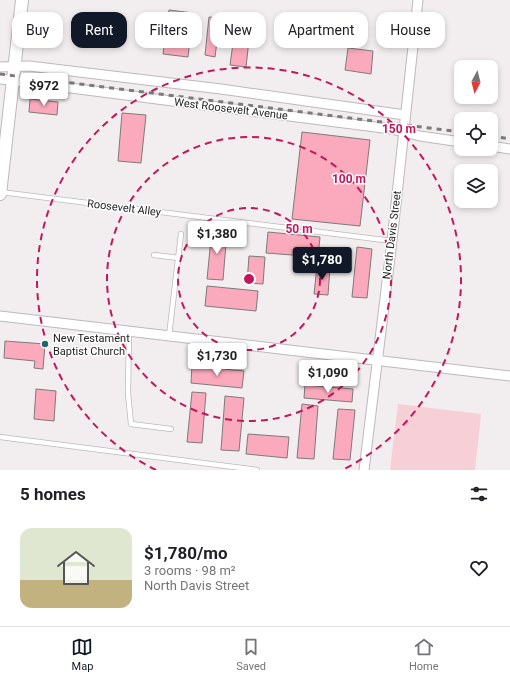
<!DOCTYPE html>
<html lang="en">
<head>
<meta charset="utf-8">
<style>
	body { margin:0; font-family:Roboto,sans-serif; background:#f2f2f2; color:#202124; height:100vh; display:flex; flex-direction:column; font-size:15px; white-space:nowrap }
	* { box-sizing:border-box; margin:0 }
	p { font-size:13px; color:#757577 }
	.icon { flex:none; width:22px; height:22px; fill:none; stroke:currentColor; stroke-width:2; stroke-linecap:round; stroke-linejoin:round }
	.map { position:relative; height:470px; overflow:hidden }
	.drawer { display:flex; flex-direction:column; background:#fff; flex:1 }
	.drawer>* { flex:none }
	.hud { position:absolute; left:12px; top:12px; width:486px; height:36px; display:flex; gap:8px }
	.needle { width:26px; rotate:187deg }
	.controls { position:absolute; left:454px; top:60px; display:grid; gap:8px }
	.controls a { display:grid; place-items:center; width:44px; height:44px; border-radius:8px; background:#fff; box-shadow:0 2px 6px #0003; font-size:20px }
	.price { position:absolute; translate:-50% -34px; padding:0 9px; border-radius:4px; background:#fff; color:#222; font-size:13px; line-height:26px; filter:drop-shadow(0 1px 2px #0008) }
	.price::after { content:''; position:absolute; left:50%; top:24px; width:12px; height:9px; margin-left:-6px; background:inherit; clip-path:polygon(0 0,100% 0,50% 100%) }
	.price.selected { background:#111827; color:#fff }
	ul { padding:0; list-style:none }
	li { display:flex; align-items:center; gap:12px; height:100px; padding:0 20px }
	li span { display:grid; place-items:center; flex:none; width:112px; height:80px; border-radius:12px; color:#555 }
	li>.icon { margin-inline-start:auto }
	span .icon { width:48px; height:48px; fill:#fffc; stroke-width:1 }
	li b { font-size:17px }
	h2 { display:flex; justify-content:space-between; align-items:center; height:48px; padding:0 20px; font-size:17px }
	.pill { padding:0 14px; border-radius:12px; background:#fff; box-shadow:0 2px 6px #0003; font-size:14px; line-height:36px }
	.pill.selected { background:#111827; color:#fff }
	.tab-bar { display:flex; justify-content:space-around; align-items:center; height:56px; border-top:1px solid #e0e0e0; background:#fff; font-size:11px; color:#757577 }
	.tab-bar a { display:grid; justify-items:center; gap:2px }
	.tab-bar .selected { color:#111827 }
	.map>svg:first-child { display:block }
</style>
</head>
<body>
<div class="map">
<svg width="510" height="470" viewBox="0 0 510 470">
	<rect width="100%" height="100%" fill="#f2edee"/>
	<path fill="#f7cfd7" d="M398 404 481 414 475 470H390Z"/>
	<path fill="#faaabc" stroke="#7e7a7b" d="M169 10 193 13 188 57 163 54Z
		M209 17 220 18 215 57 205 55Z
		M235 29 250 31 246 67 230 65Z
		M348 48 373 51 371 74 345 70Z
		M30 99 58 102 57 115 29 112Z
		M122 113 146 115 141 163 118 161Z
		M302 132 370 140 360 226 292 219Z
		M212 229 227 231 223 280 207 279Z
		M268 232 320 237 318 257 266 253Z
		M357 247 372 249 367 298 352 297Z
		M249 256 265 257 263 284 247 283Z
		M317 266 330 267 328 295 314 294Z
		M207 286 258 291 256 311 205 306Z
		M5 341 45 344 43 369 34 368 35 361 4 358Z
		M192 366 244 371 242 388 191 383Z
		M305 385 353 389 352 402 304 398Z
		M36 389 56 391 54 421 34 419Z
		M192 392 206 393 202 443 187 442Z
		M225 396 244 398 239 451 221 450Z
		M302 404 318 406 314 459 297 458Z
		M338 409 355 410 350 460 333 459Z
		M248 434 289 437 287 458 246 454Z"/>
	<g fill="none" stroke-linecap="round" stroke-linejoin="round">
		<defs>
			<path id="service" d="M0 192 392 241
				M154 255 179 258
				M129 331 128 393 131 424 171 429
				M169 336 181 234
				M0 437 257 470"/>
			<path id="minor" d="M0 67 29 66 221 89 405 115
				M0 79 391 129 420 136 461 142
				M491 146 510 149
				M0 316 510 376
				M364 470 392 241 418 0"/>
			<path id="secondary" d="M0 194 22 0"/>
		</defs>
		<use href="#service" stroke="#beb9ba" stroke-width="6"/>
		<use href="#minor" stroke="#beb9ba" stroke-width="11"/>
		<use href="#secondary" stroke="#beb9ba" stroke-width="14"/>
		<use href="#service" stroke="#fff" stroke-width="4.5"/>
		<use href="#minor" stroke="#fff" stroke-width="9"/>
		<use href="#secondary" stroke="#fff" stroke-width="12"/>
		<path stroke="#7d7a7b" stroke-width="3" stroke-dasharray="5 5" stroke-linecap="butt" d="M0 74 461 132
			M491 136 510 139"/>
	</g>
	<g fill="none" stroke="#c2185b" stroke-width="2" stroke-dasharray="7 5">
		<circle cx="249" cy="279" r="71"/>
		<circle cx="249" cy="279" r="142"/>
		<path d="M156 470A212 212 0 1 1 342 470"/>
	</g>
	<circle fill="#1f6675" stroke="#fff" stroke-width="1.5" cx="45" cy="344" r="4"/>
	<g text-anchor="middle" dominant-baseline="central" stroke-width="3" stroke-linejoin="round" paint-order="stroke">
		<g font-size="11" fill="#242323" stroke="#fff">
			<text transform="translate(231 109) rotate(7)">West Roosevelt Avenue</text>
			<text transform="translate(124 208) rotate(7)">Roosevelt Alley</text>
			<text transform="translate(392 235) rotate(-83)">North Davis Street</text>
		</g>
		<g font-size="11" fill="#242323" stroke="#fff" text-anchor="start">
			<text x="53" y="338">New Testament<tspan x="53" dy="13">Baptist Church</tspan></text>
		</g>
	</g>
	<circle cx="249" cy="279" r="6" fill="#c2185b" stroke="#fff" stroke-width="2"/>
	<g font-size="12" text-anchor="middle" font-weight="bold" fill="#c2185b" stroke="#fff" stroke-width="3" stroke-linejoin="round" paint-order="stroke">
		<text x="399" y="133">150 m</text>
		<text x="349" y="183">100 m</text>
		<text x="299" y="233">50 m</text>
	</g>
</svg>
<div class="controls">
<a><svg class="needle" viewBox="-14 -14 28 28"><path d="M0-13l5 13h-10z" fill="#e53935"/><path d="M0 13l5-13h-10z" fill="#757577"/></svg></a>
<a><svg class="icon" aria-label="locate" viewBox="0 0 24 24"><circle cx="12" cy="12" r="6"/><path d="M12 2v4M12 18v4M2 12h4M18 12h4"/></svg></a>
<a><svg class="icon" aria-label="layers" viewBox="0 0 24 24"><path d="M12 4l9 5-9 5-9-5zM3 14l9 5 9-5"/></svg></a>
</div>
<b class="price" style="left:44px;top:107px">$972</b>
<b class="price" style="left:217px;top:255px">$1,380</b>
<b class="price selected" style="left:322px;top:281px">$1,780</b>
<b class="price" style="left:217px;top:377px">$1,730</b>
<b class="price" style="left:328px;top:394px">$1,090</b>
<div class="hud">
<a class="pill">Buy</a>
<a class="pill selected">Rent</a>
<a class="pill">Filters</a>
<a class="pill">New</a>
<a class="pill">Apartment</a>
<a class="pill">House</a>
</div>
</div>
<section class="drawer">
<h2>5 homes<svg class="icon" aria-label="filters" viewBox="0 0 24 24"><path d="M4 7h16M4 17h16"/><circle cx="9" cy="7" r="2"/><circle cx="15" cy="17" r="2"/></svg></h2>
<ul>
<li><span style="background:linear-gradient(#dfe7d0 65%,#c2b280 0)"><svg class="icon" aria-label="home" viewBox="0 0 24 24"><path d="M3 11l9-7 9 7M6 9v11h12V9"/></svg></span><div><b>$1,780/mo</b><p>3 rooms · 98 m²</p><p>North Davis Street</p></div><svg class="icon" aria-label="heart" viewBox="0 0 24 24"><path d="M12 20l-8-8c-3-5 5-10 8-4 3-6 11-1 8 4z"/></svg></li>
</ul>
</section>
<nav class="tab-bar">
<a class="selected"><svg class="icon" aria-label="map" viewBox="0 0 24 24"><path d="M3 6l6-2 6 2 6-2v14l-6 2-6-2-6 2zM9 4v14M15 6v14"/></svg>Map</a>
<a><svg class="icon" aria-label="saved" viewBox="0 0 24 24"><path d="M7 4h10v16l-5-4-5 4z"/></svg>Saved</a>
<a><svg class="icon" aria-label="home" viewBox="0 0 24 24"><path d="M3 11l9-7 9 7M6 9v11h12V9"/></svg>Home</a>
</nav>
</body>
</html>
